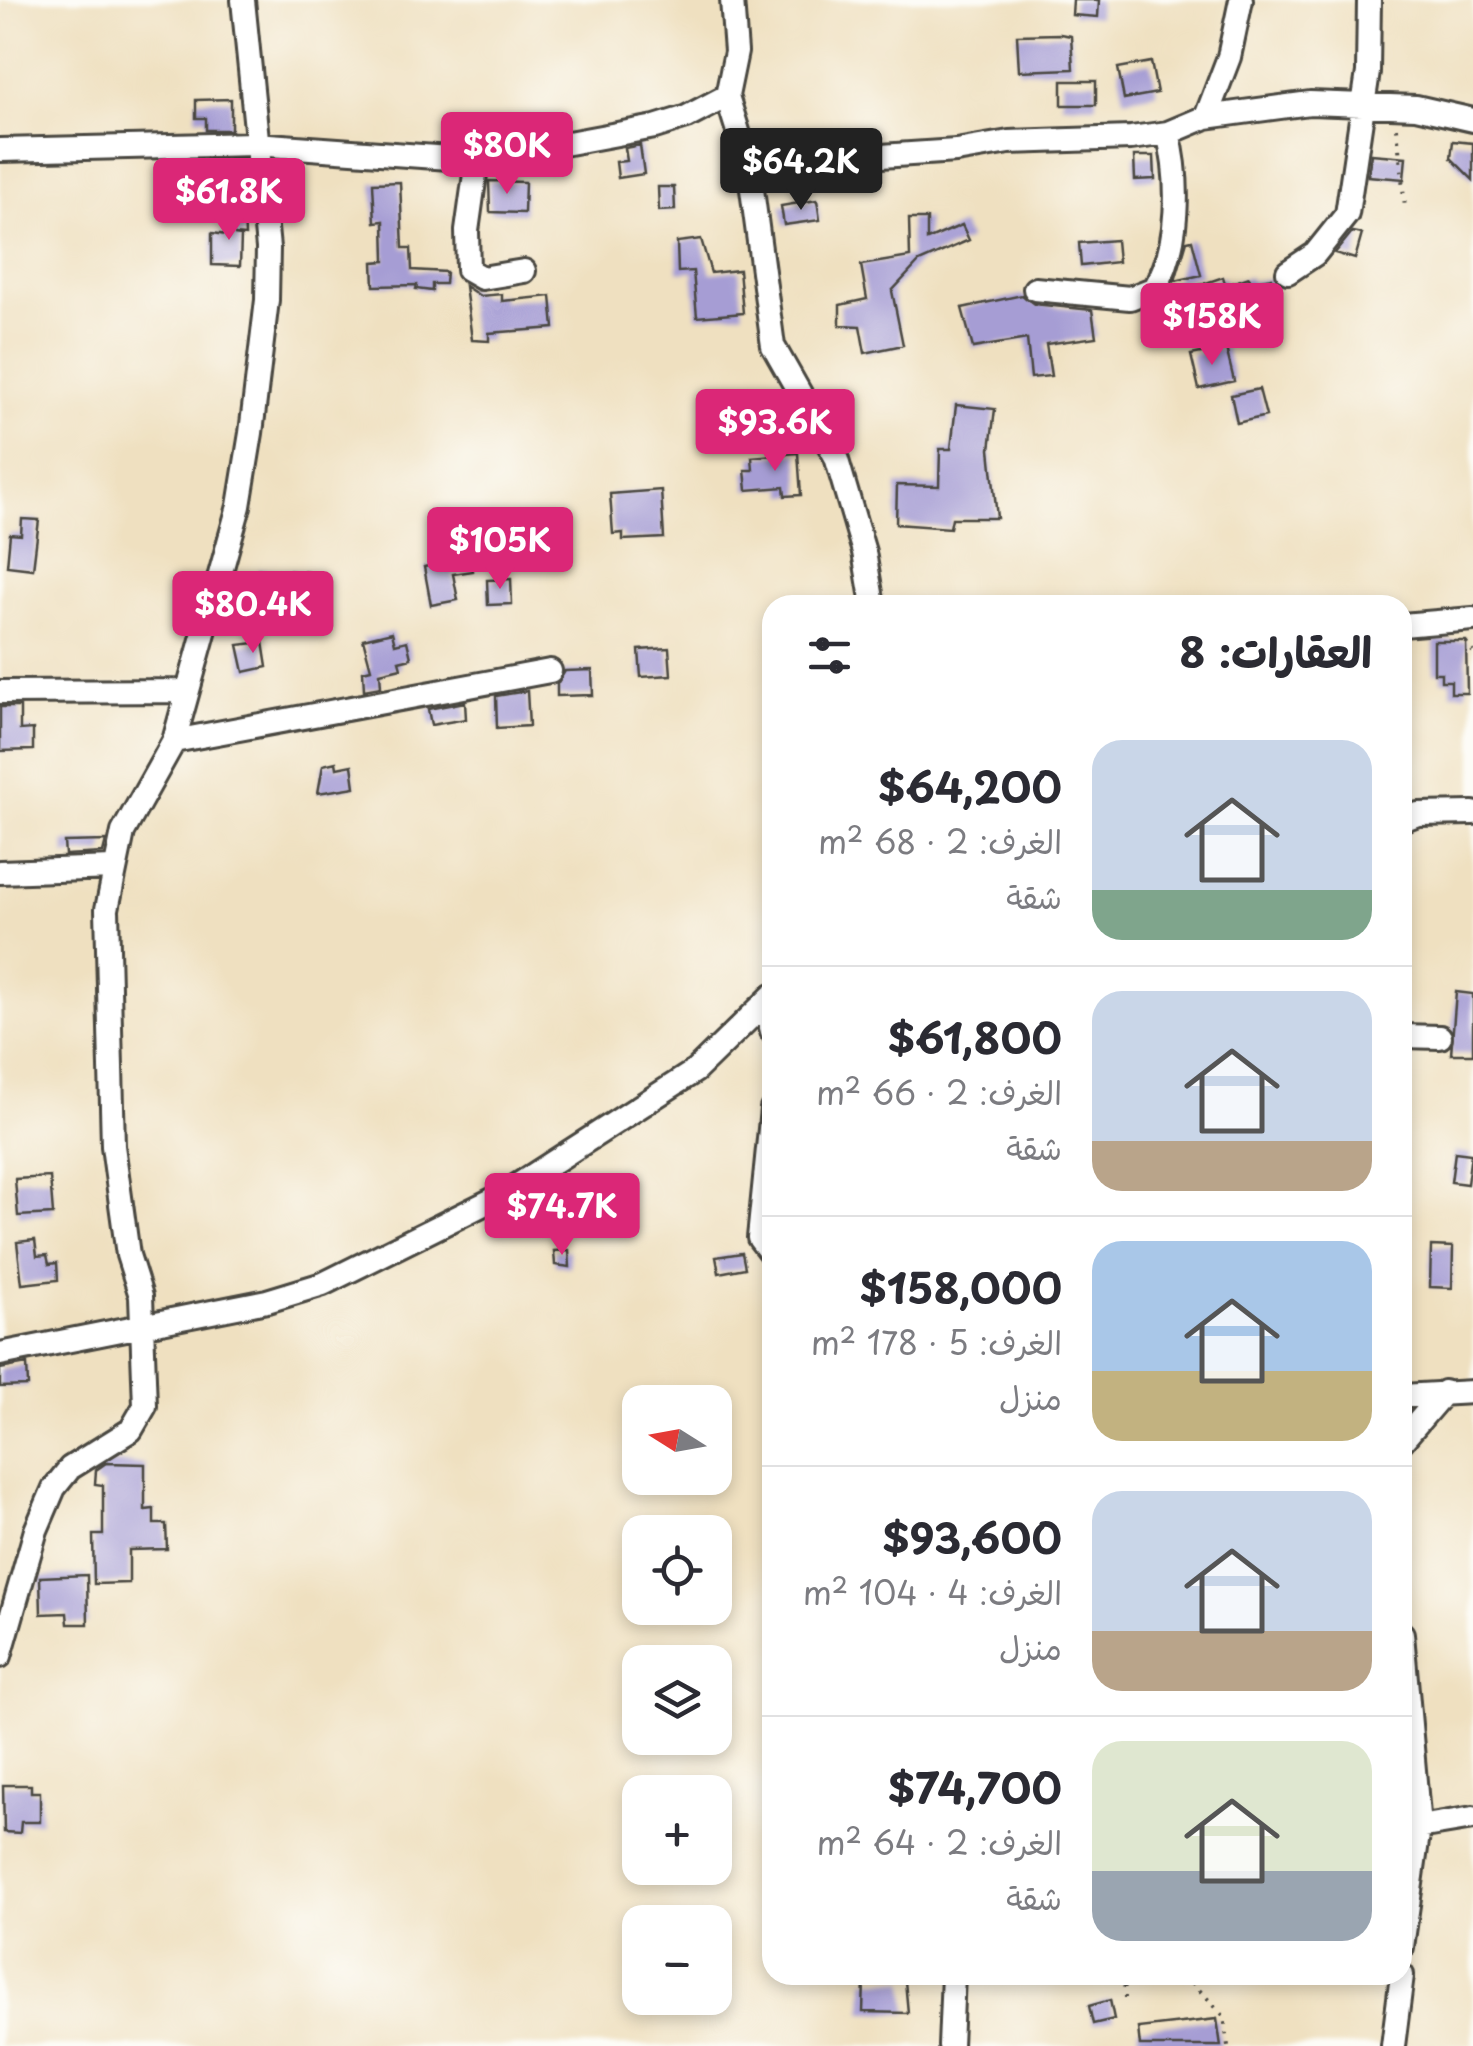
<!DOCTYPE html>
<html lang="ar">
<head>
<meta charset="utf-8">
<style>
	body { margin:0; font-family:"Playpen Sans","Playpen Sans Arabic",sans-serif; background:#f7f7f7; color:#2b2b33; direction:rtl; height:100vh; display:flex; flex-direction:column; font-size:38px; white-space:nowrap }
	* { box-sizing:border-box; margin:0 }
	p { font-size:32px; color:#7c7c81 }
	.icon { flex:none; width:55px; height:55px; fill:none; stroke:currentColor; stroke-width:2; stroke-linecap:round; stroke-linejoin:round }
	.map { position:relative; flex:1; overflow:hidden; direction:ltr }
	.side { position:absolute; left:762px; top:595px; width:650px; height:1390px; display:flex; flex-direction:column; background:#fff; border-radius:30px; box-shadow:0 5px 15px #0003; direction:rtl }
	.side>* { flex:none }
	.needle { width:65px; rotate:281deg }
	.tools { position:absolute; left:622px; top:1385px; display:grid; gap:20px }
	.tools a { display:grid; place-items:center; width:110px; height:110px; border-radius:20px; background:#fff; box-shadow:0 5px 15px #0003; font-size:50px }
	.price { position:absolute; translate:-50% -85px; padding:0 22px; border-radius:10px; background:#db2777; color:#fff; font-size:32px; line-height:65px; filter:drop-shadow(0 2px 5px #0008) }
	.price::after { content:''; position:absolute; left:50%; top:60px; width:30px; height:22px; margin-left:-15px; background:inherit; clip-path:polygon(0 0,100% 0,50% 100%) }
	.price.active { background:#222; color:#fff }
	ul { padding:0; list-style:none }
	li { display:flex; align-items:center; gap:30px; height:250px; padding:0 40px }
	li+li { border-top:2px solid #e1e1e2 }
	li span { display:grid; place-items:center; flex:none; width:280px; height:200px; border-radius:30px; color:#555 }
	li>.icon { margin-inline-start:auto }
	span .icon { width:120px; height:120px; fill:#fffc; stroke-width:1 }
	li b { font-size:42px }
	h2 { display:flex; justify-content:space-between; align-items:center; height:120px; padding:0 40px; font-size:42px }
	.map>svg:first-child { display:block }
</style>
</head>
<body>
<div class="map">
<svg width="1473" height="2046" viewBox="0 0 1473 2046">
	<rect width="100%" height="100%" fill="#fdfcf7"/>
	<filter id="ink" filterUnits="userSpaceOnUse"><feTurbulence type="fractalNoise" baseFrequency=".01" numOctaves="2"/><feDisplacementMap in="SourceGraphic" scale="20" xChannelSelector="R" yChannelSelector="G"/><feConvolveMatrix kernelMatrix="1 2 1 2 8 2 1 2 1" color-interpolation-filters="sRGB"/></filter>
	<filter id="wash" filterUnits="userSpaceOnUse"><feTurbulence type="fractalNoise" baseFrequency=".0048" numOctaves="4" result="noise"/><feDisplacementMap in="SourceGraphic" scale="40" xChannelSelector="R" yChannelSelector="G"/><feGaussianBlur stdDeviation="2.25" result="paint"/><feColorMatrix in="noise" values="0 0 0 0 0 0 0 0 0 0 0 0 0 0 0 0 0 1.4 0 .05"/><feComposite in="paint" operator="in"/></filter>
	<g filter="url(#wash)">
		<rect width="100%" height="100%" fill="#efe0c0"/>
		<g id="blocks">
			<path fill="#a69dd4" d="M1073 0H1099L1098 17 1072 15Z
				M1060 34 1071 36 1073 69 1019 71 1017 35Z
				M1151 62 1157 93 1124 99 1118 68Z
				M1062 81H1096V105H1062Z
				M231 99V130H206V118H196V100Z
				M1453 141 1473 143V180L1451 158Z
				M640 145 644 174 618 178 616 162 627 161 625 148Z
				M1371 154 1406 157 1404 179 1368 176Z
				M1134 156H1154L1155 179 1135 180Z
				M244 159 245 166H206V160Z
				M489 181 525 182 524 213 490 212Z
				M400 182 403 248H411L412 270 446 272 445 284H432V291L416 289 417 285 374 286 373 262 385 261 384 221 375 222 373 183Z
				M658 187H674L675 210 659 211Z
				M817 200 820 220 784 225 781 206Z
				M227 215H244L245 236 234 235 241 236 240 266 212 265V233L227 235Z
				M909 219H927V240L962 225 969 240 919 262 892 291 903 345 865 353 860 326 840 325V305L867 299 861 265 910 257Z
				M1352 232 1362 234 1355 259 1335 253Z
				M701 239 711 273 739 270 743 313 697 317 693 271 678 272 677 242Z
				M1116 240 1118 262 1081 266 1079 243Z
				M1192 240 1201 275 1175 281 1187 241Z
				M1223 277 1230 299 1199 310 1191 288Z
				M1249 277 1251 282 1272 278 1275 294 1247 300 1234 308 1226 285Z
				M465 286 480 296 502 294V301L551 296 554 328 489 333V341L472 340Z
				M1022 295 1034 304 1092 310 1096 337 1046 344 1051 376 1031 378 1027 339 973 348 962 308Z
				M1226 348 1234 381 1199 389 1191 355Z
				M1259 389 1266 416 1237 423 1231 395Z
				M956 405 995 409 990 449 997 518H952L950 528 896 524 897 485 939 486 940 449H951Z
				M798 453 801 495 785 496 784 487 747 490 745 470H753L752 457Z
				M661 490 664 538 623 540V533L613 534 610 494Z
				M22 519 39 520 33 569 7 566 10 534 21 535Z
				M462 546V555L471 553 473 571 453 574 458 600 431 605 424 567 442 563 440 548Z
				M258 569 307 572 306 590 299 589 297 613 249 610 250 587H257Z
				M511 579 512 604 488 605 487 580Z
				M392 632 395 644 407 641 411 658 399 661 401 668 380 673 381 687 364 690 363 671 371 669 363 639Z
				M1434 641H1466L1467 693H1451V681H1441V673H1434Z
				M263 642 267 667 244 672 238 645Z
				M669 648 671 675 641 677 639 650Z
				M592 670 593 695 557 696V684L565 671Z
				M527 691 529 726 497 728 496 696Z
				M465 702 466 719 431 725 428 709Z
				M0 707H20V730L33 729V750L0 751Z
				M336 762 337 768 352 765 355 787 318 793 323 765Z
				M106 841 103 853 65 855 64 842Z
				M1456 992 1473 994V1054H1451Z
				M1455 1152 1471 1154 1467 1184 1451 1182Z
				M50 1177 53 1214 18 1216 15 1179Z
				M35 1240 37 1256 47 1255 49 1264 57 1263 58 1280 22 1284 17 1242Z
				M1431 1246 1453 1247 1452 1288 1430 1287Z
				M569 1250 570 1267 555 1265 554 1251Z
				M742 1253 745 1268 719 1273 716 1257Z
				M27 1364 28 1386 0 1387V1369Z
				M106 1463 145 1464V1510L154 1509V1524H166L167 1549 129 1550V1583L94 1584 93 1535H103V1485L95 1484 96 1470Z
				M87 1575 88 1624H68L67 1613 41 1614 40 1577Z
				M3 1785H31V1792H40V1822H21L20 1833 4 1832Z
				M864 1980 905 1981 908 2013 863 2012Z
				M1110 2000 1114 2019 1093 2024 1089 2006Z
				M1217 2019 1221 2046H1140L1138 2028Z"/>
		</g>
	</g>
	<g filter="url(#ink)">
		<use href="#blocks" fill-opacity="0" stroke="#484641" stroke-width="2.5"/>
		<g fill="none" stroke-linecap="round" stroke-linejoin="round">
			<defs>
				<path id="minor" d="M732 0 736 52 727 96 749 167 773 346 836 457 864 552 873 605
					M1206 117 1229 57 1241 0
					M0 150 255 144 477 160 655 127 687 117 727 96
					M477 160 467 231 468 270 482 278 524 271
					M749 167 812 153 881 156 956 151 1009 142 1131 138 1168 133 1206 117 1310 103 1416 107 1473 120
					M1288 272 1315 254 1347 214 1368 72 1369 0
					M1035 289 1130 298 1155 288C1180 246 1180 179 1168 133
					M1402 625 1473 619
					M0 692 185 691
					M174 741 550 671
					M1402 820 1418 814 1473 813
					M0 872 113 868
					M765 1003 772 1031
					M1402 1036 1440 1037
					M772 1109 759 1238 772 1255
					M0 1354 267 1301 323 1284 504 1194 695 1071 772 996
					M1402 1396 1473 1392
					M1402 1441 1444 1392
					M1402 1634 1419 1827 1402 1947
					M0 1656 36 1530 54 1488 70 1468 131 1430 145 1406 141 1296 128 1255 113 1146 107 909 123 832 174 741 239 506 251 433 267 300 268 248 243 0
					M1419 1827 1473 1818
					M950 2046 953 1975
					M1393 2046 1402 1975"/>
			</defs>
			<use href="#minor" stroke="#484641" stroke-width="28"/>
			<path stroke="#484641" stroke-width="4" stroke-dasharray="2.5 8" stroke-linecap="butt" d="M1397 128 1405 208
				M1466 642 1473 652
				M1124 1975 1125 1998
				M1185 1975 1224 2016 1228 2046"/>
			<use href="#minor" stroke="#fff" stroke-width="22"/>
		</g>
	</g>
</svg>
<div class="tools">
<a><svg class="needle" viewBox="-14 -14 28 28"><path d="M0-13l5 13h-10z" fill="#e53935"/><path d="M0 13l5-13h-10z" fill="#7c7c81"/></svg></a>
<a><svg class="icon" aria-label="locate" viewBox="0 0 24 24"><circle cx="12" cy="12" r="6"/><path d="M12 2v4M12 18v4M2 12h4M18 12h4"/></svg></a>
<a><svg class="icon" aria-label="layers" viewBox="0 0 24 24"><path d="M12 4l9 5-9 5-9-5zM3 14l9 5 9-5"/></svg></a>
<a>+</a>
<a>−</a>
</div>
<b class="price" style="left:507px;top:197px">$80K</b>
<b class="price active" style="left:801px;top:213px">$64.2K</b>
<b class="price" style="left:229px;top:243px">$61.8K</b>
<b class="price" style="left:1212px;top:368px">$158K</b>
<b class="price" style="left:775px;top:474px">$93.6K</b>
<b class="price" style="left:500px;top:592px">$105K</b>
<b class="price" style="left:253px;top:656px">$80.4K</b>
<b class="price" style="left:562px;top:1258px">$74.7K</b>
<section class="side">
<h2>العقارات: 8<svg class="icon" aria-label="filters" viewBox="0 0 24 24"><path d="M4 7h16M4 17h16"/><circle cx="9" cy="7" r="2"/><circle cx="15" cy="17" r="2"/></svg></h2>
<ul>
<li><span style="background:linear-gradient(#c9d6e8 75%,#7fa58c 0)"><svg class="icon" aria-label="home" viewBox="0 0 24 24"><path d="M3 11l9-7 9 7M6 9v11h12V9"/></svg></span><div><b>$64,200</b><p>الغرف: 2 · 68 m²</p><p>شقة</p></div></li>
<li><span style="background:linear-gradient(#c9d6e8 75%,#b9a48a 0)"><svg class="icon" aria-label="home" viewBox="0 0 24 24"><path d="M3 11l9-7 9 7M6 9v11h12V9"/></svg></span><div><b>$61,800</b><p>الغرف: 2 · 66 m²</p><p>شقة</p></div></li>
<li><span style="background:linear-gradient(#a9c7e8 65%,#c2b280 0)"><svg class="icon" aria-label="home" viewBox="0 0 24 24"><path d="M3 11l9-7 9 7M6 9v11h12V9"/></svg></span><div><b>$158,000</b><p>الغرف: 5 · 178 m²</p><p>منزل</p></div></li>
<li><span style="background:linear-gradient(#c9d6e8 70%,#b9a48a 0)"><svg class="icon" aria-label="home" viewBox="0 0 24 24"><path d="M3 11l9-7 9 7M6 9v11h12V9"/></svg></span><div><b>$93,600</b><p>الغرف: 4 · 104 m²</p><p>منزل</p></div></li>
<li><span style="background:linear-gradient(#dfe7d0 65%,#9aa5b1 0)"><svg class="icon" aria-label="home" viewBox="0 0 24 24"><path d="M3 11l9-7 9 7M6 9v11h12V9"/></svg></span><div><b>$74,700</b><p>الغرف: 2 · 64 m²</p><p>شقة</p></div></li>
</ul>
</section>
</div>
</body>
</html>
